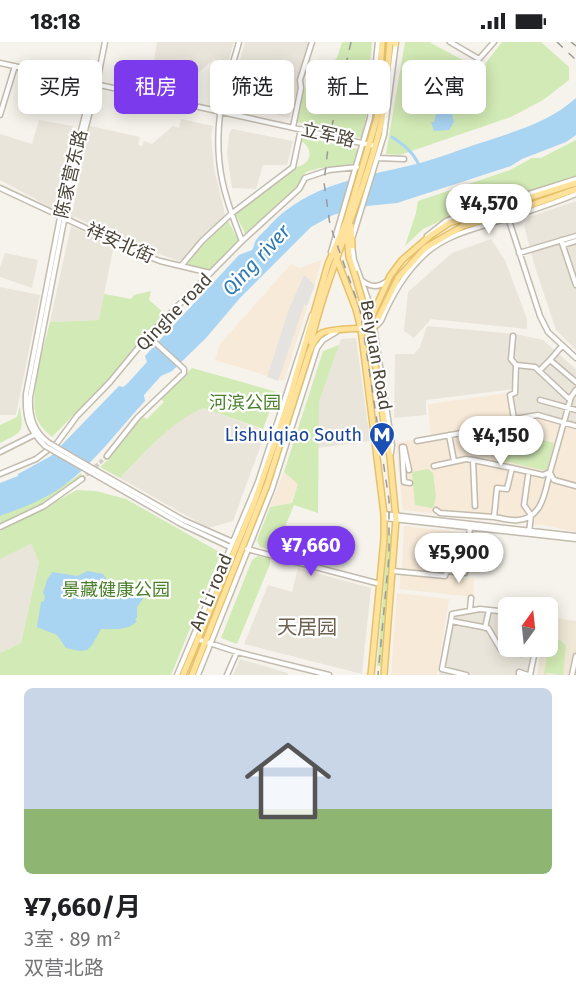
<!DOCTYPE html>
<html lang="zh">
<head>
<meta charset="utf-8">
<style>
	body { margin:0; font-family:"Fira Sans","Noto Sans SC",sans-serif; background:#f2f2f2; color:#202124; height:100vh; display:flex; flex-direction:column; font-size:22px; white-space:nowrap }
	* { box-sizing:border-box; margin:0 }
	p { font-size:20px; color:#757577 }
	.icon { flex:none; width:33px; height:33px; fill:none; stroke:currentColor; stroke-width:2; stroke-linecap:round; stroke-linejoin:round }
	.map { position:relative; height:633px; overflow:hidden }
	.sheet { display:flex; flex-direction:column; background:#fff; flex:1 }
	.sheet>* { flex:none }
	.hud { position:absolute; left:18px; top:18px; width:540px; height:54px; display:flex; gap:12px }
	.needle { width:39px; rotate:15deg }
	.buttons { position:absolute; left:498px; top:555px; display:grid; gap:12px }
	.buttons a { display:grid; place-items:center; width:60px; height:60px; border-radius:9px; background:#fff; box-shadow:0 3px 15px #0003; font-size:30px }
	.price { position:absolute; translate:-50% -51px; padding:0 14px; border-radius:21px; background:#fff; color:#222; font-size:20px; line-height:39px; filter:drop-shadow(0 2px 3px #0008) }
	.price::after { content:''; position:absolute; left:50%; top:36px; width:18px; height:14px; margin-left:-9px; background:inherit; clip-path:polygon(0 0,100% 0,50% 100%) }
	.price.current { background:#7c3aed; color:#fff }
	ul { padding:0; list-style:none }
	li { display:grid; align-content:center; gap:12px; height:318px; padding:0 24px }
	li span { display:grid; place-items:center; height:186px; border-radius:9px; color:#555 }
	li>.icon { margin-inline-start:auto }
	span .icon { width:108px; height:108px; fill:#fffc; stroke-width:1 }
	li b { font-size:26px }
	.chip { padding:0 21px; border-radius:9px; background:#fff; box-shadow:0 3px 15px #0003; font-size:21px; line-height:54px }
	.chip.current { background:#7c3aed; color:#fff }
	.status { display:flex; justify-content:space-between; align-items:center; height:42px; padding:0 30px; background:#fff; direction:ltr }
	.status svg { height:16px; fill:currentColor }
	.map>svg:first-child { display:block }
</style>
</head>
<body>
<div class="status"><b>18:18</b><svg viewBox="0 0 49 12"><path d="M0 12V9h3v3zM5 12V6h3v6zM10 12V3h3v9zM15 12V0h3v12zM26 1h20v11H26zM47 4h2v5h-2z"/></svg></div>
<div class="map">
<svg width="576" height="633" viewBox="0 0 576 633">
	<rect width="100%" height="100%" fill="#f6f3ec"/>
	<path fill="#eae5da" d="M157 0H234L227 24 214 17 172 54 149 49Z
		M245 0H310L298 36 299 41 289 76 232 60 229 56Z
		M181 77 213 84 211 93 214 126 225 172 221 179 182 218 178 219 121 197 75 175 71 176 70 169 73 168 90 84 140 95 138 103 142 104 144 99 152 102 173 84 179 86Z
		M39 78 73 84 57 164 52 166 0 138V92L32 102Z
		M232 87 293 99 287 123H263L256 147 232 146 227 112 229 92Z
		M576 159V308L556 288 535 225 524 184 529 175Z
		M71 184 114 203 99 278 50 280Z
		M491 197 505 218 527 277V287L431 277 414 296 404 289 408 250 452 211Z
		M5 211 38 218 32 246 0 235V225Z
		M0 245 40 253 16 373H0Z
		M427 284 516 292 543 298 576 327V386L537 375 512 379 508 351 517 349 516 314 515 347 426 358V373L394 376 395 312H414L420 305Z
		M356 296 370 399 318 406 319 360 341 297Z
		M203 366 266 389 233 479 208 486 120 436 165 390 184 374Z
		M31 502 39 520 21 601 0 611V517Z
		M298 526 371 546 362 632 244 602 268 543 292 550Z
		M470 565 508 569V604L538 605 534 633H439L449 570Z
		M240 617 288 631V633H233Z"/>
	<path fill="#f7ead8" d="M322 218 284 339 215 318 220 302 291 222 300 226Z
		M508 351 512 379 537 375 576 386V490L548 484 403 468 396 401 431 395 428 362Z
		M284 430 299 442 291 461 270 465Z
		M404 484 467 491 464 522 446 520 444 533 404 529 402 525Z
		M472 491 485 493 480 532 467 531Z
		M401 531 474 537 473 555 399 547Z
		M397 551 449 557 437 633H391Z"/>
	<path fill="#efe8d6" d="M548 575 576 579V633H537L541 605 548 604Z"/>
	<path fill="#d2eab5" d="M342 0H372L366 75 361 96 296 80 304 47 317 45 320 41 325 25 337 16Z
		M405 0H429L474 24 485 22 502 0H541L569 25V38L543 58 511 75 400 113 386 112Z
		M302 95 358 107 353 122 320 126 306 130 297 145 246 193 235 171 296 125C311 122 315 108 301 99Z
		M576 98V135L449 175 423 187 405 204 416 171 418 159 510 128 532 116H541Z
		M228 179 239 199 212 228 186 223 204 202Z
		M151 249 149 258 164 271 104 342 52 395C46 390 40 384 37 377 28 354 44 305 50 280L99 278 104 252 131 257 134 253Z
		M339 303 319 360 318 471 294 463 275 509 260 505 257 498 270 465 292 461 298 442 284 430 323 309Z
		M192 326 277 350 263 387 203 366C169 381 146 410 120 436L100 425 108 418 125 393 143 375 147 377 164 360 161 357Z
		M20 364C23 390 25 389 0 401V383L17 375Z
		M526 381 520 400 534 404 536 396 554 401 547 429 504 419 501 404 507 389 504 387 513 382Z
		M428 427 433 431 436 454 434 464 432 466 415 463 412 430Z
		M81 431 82 437 55 457 0 485V474C29 462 56 450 81 431Z
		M77 448 96 449 126 457 221 511 171 633H0V611L21 601 39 520 31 502 0 517V489Z
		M391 492 393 493 382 624H377L388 493Z
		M258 514 270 517V522L237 602 221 596 252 518Z
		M550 593H553L552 599 560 598 566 604 563 633 548 631 544 633Z"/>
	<path fill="#e5e3e0" d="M304 233 315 243 307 263H304L278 339 267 335 289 267Z"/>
	<path fill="#a9d4f2" d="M576 56V93L566 100 522 117 511 124 397 161 367 164 333 173 311 185 240 256 206 296 172 329 161 334 144 353 145 359C117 389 91 426 56 449 38 460 19 467 0 474V441L18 434V432L51 414 119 344 123 345 127 342 147 320 145 314 239 213 252 208C254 205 254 202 255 200 258 194 266 188 270 183 307 143 362 135 412 123 434 118 456 109 477 102 513 90 548 81 576 56Z
		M422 58C432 65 438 70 450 64L454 80 449 88 434 89 431 80H434L436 72 420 68Z
		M504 387 508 396 501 404 504 413 482 409 484 404 481 400 482 393 486 390Z
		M88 529 103 532 110 542 122 544 139 552 145 550 148 554H145L137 565V575L135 578 137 579C129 589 111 587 101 587L92 603 87 608 80 609 66 606 57 593 37 585 41 560 44 559 45 554 43 551 47 538 52 530 77 534Z"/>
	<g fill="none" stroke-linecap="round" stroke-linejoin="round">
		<path stroke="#a9d4f2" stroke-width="3" d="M392 95C404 103 413 110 419 123"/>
		<path stroke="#d4d0c8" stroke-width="4" stroke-dasharray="4 2" stroke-linecap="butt" d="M82 437 107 414"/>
		<defs>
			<path id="minor" d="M239 0C233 23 223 48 220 72 214 122 224 154 242 199
				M450 0 479 17 494 0
				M0 21 375 104
				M0 73 15 24
				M293 85 301 46 300 38 312 0
				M377 116 404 117
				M0 146 139 211 160 219 210 231
				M503 160 540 274 548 290 576 316
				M353 194 384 93 396 0
				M427 194 446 179 459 174 576 137
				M561 198 576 243
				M563 203 576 199
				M352 204 354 218 370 263 374 285 392 403 391 411
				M331 210 370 76 378 0
				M519 211 576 194
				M181 224 202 199 231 172 293 125 301 87
				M361 238C370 245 377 246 386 240
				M377 283 381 279C391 255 404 232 423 214 444 193 474 187 502 178 527 170 552 162 576 152
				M513 294 511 317 516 323
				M562 304 550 318 576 340
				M539 329 550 318
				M576 348 571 355 568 356 535 325 516 323 515 351 510 353 514 377 538 373 576 384
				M540 358 576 368
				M449 393 454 419
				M417 399 506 383 514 377
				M49 401C33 389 29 374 30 355L71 142 95 50 105 0
				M45 404C28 387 25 375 26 352L63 160 91 49 95 43
				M0 410 34 393
				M107 414 138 375 184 331V327L148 294
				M473 418 512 426
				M434 424 466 417 473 418 475 464
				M409 428 404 405H402L404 440 410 441
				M97 429 183 478 233 500
				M550 430C545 449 543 476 518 478 510 479 501 476 494 475L497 446 507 447 512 426 543 433 550 430 571 355
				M550 431 554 438 576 444
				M0 432 36 417 57 401 77 374 110 340 148 294 242 199 299 147 305 136 329 128 357 125
				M94 432 181 482 230 505
				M528 434 524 463 531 473 529 491
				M436 468 440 471 494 475
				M384 472 576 494
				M384 476 576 497
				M0 485 44 464 82 437
				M247 507 380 542
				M393 529 445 534 447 529 465 531 470 485
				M470 568 471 556
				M451 579 452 572 480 567 508 570
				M485 586 489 568
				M197 597 237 610 329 633
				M177 633 258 440 312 273
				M198 633 272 447 317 306 323 298 336 290
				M227 633 237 610
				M466 633 442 627 451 579 488 586 501 608 521 612 523 604
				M519 633V630L528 633
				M530 633 536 604
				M572 633 576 614"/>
			<path id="major" d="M395 0V2
				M351 184 352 204
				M347 192 349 215 354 230
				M334 210 356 267 361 287 384 472V497L371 633
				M361 287 372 274 390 234 402 218 430 194 449 181 576 141
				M311 300C328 227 362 159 380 86 387 58 387 29 390 0
				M380 356 390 415 396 477 384 633
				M183 633 253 464 287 365 328 222 346 180 377 76 382 0
				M192 633 267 443 309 311C312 304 315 295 322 291 331 286 362 287 374 285L398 236 425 206 463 184 506 172 576 147"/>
		</defs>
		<use href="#minor" stroke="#c2bbae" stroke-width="7"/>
		<use href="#major" stroke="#e6c16a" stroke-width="8"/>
		<use href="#minor" stroke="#fff" stroke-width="4"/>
		<use href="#major" stroke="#ffe39c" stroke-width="5"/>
		<path stroke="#9a9a9a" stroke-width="1.5" stroke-dasharray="8 8" stroke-linecap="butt" d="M351 0 329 97 324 140 330 183 360 267 389 458V514L378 633
			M557 0 576 18
			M571 0 576 4"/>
		<defs>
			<path id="minor-bridge" d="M49 401 97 429
				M45 404 94 432"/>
			<path id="major-bridge" d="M354 230 370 284 380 356"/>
		</defs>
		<use href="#minor-bridge" stroke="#c2bbae" stroke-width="7" stroke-linecap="butt"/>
		<use href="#major-bridge" stroke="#e6c16a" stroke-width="8" stroke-linecap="butt"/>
		<use href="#minor-bridge" stroke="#fff" stroke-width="4"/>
		<use href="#major-bridge" stroke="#ffe39c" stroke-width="5"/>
	</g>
	<defs>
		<symbol id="metro-pin" viewBox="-11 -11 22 30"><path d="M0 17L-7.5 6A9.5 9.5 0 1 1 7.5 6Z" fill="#1a4fb4" stroke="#fff"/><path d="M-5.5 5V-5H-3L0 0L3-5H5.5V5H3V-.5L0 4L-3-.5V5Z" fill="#fff"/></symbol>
	</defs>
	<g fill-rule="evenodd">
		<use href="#metro-pin" x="367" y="378" width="30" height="40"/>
	</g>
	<g text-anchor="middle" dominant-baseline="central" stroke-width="4.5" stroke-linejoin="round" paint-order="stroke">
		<g font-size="18" fill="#4b4439" stroke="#fff">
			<text transform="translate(328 93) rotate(13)">立军路</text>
			<text transform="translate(71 132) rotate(-77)">陈家营东路</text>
			<text transform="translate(120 201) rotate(24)">祥安北街</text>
			<text transform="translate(174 270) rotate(-46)">Qinghe road</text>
			<text transform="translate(376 313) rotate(80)">Beiyuan Road</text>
			<text transform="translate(211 550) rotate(-67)">An Li road</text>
		</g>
		<g font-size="18" fill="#4a7f2a" stroke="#fff">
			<text x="245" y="361">河滨公园</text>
			<text x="116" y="548">景藏健康公园</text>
		</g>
		<g font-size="18" fill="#164399" stroke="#fff" text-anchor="end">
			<text x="362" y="393">Lishuiqiao South</text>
		</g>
		<g font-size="20" font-style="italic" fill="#2e7ab2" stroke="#fff">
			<text transform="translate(256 218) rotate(-47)">Qing river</text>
		</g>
		<g font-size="20" fill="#6e6250" stroke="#fff">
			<text x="307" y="585">天居园</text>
		</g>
	</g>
</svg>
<div class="buttons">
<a><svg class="needle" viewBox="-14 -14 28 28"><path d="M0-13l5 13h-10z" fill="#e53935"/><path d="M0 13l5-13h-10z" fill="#757577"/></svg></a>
</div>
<b class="price" style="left:489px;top:193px">¥4,570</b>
<b class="price" style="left:501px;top:425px">¥4,150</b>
<b class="price current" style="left:311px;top:535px">¥7,660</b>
<b class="price" style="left:459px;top:542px">¥5,900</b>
<div class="hud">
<a class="chip">买房</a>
<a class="chip current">租房</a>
<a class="chip">筛选</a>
<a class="chip">新上</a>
<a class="chip">公寓</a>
</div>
</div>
<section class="sheet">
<ul>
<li><span style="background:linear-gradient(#c9d6e8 65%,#8fb573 0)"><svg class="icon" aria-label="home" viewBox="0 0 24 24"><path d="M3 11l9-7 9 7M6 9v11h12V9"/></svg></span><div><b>¥7,660/月</b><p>3室 · 89 m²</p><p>双营北路</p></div></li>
</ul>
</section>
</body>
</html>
